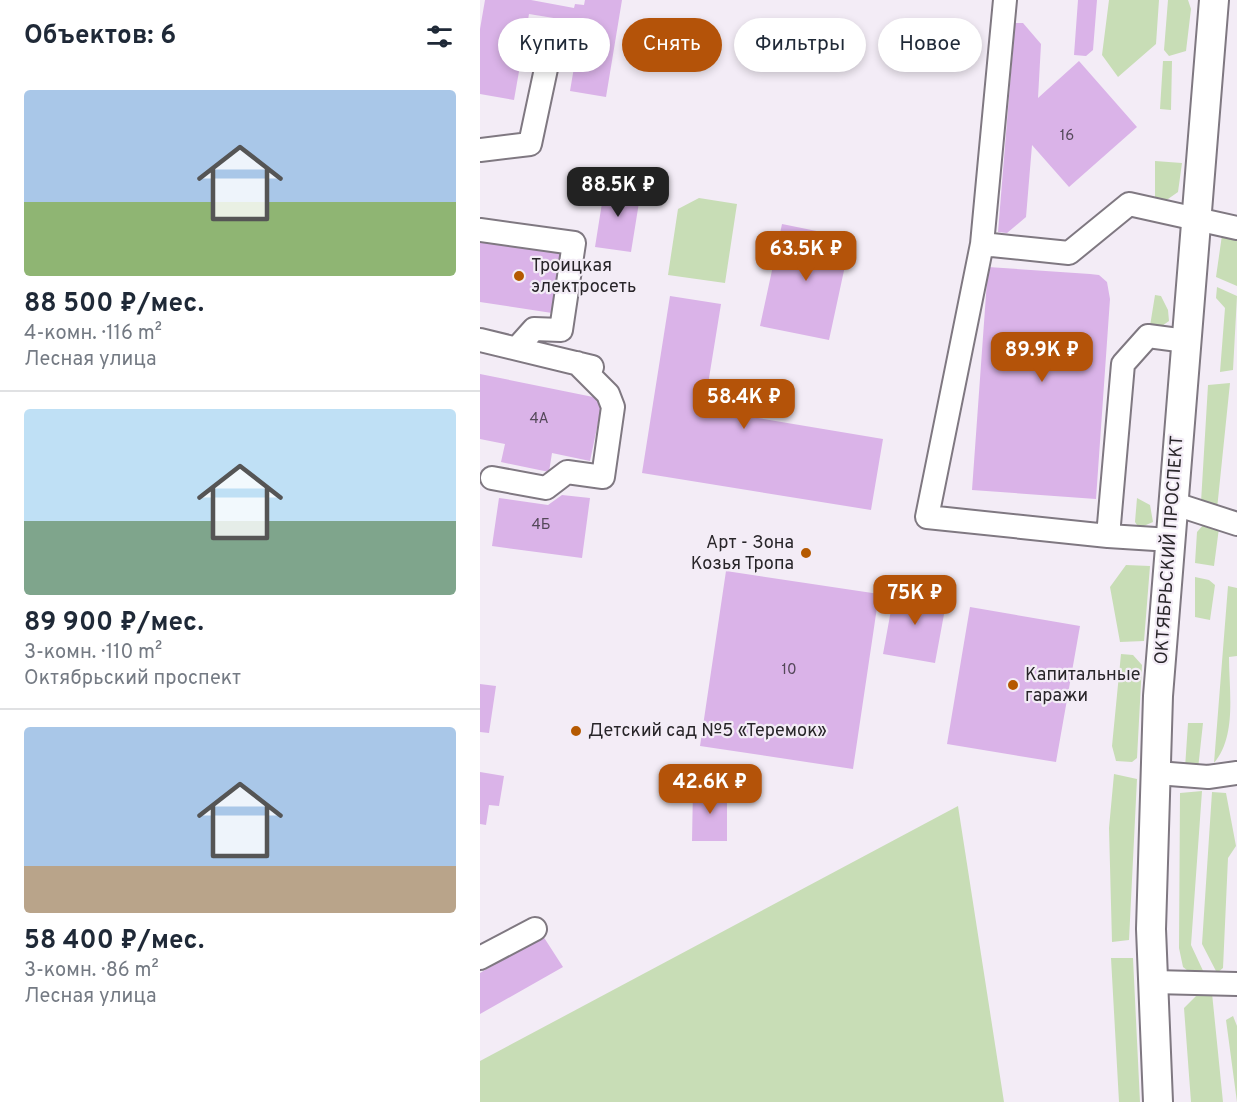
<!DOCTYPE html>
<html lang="ru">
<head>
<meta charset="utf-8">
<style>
	body { margin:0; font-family:Overpass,sans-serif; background:#f2f2f3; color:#1f2937; height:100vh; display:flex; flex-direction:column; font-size:22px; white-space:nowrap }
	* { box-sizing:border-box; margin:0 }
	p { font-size:20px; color:#747a83 }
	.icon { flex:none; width:33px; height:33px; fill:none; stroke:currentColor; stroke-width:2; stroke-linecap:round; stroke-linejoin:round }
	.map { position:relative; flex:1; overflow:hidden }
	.drawer { display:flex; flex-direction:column; background:#fff; width:480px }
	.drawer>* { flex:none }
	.hud { position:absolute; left:18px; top:18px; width:570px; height:54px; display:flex; gap:12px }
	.price { position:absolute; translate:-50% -51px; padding:0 14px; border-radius:12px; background:#b45309; color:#fff; font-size:20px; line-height:39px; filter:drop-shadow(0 2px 3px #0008) }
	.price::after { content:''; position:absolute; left:50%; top:36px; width:18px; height:14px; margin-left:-9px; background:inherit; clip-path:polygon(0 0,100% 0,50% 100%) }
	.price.current { background:#222; color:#fff }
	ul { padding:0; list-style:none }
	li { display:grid; align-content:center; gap:12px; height:318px; padding:0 24px }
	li+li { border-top:2px solid #e0e1e3 }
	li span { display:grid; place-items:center; height:186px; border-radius:6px; color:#555 }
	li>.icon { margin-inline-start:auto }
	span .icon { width:108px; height:108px; fill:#fffc; stroke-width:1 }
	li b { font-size:26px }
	h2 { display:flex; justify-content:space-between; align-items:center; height:72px; padding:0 24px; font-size:26px }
	.pill { padding:0 21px; border-radius:27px; background:#fff; box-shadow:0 3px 9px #0003; font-size:21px; line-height:54px }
	.pill.current { background:#b45309; color:#fff }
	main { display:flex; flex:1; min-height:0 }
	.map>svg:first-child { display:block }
</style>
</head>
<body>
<main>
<section class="drawer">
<h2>Объектов: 6<svg class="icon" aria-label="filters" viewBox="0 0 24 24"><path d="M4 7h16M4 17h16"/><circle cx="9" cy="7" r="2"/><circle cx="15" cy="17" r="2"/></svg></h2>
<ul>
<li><span style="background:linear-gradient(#a9c7e8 60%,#8fb573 0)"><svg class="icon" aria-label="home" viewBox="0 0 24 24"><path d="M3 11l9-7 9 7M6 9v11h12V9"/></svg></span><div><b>88 500 ₽/мес.</b><p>4-комн. · 116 m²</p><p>Лесная улица</p></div></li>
<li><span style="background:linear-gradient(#bfe0f5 60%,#7fa58c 0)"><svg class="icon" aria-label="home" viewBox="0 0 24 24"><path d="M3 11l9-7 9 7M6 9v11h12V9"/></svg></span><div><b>89 900 ₽/мес.</b><p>3-комн. · 110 m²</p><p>Октябрьский проспект</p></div></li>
<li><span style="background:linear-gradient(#a9c7e8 75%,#b9a48a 0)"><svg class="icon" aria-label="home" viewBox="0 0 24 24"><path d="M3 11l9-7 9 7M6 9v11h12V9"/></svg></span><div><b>58 400 ₽/мес.</b><p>3-комн. · 86 m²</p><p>Лесная улица</p></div></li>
</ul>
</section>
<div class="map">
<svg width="757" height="1102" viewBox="0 0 757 1102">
	<rect width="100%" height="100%" fill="#f3ecf6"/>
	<path fill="#c8ddb6" d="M629 0H679L676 44 638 77 622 55Z
		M688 0H708L711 9 706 51 689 56 684 50Z
		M683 61H692L691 110 680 109Z
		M675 161 702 163 698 192 688 199 675 201Z
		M219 198 257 204 245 283 188 275 198 209Z
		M757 234V286L736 277 742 235Z
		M737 287 757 296 753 370 740 372 745 308 736 298Z
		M675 295 681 296 688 310 689 321 679 328 670 326Z
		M750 383 737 509 721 502 728 385Z
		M657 498 670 505 673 522 659 528 655 522Z
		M724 524 739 528 734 566 715 563 717 532Z
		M646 565 670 566 664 641 640 642 630 587Z
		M715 577 729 580 735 585 730 620 715 617Z
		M748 586 757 588V656L749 657C749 691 757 736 734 763Z
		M641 654 653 655 662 665 657 758 652 762 636 761 632 746Z
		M708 723H723L718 769 705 768Z
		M634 774 657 779 649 940 632 942 629 828Z
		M722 791 711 945 725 975 712 974 703 967 699 948 700 793Z
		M732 792 746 793 756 846 748 858 743 968 737 973 722 944Z
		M478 806 524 1102H0V1061Z
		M631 958H653L660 1102H639Z
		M732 993 743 1102H711L704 1008 717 995Z
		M753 1016 757 1026V1102L746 1020Z"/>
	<path fill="#dab3e8" d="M5 0H51L94 8 95 4 104 5 105 0H142L126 97 90 91 101 26 92 24V21L49 14 34 100 0 94V29Z
		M598 0H617L613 50 606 56 594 55Z
		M535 23H543L561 44 558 98 599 61 657 127 589 187 552 145 546 217 527 233 518 232Z
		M125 184 161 190 151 252 115 247Z
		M302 224 371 238 349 340 280 326Z
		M0 238 82 251 72 313 0 302Z
		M508 267 610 274 619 275 627 282 630 299 616 499 492 490Z
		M190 296 241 304 224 409 403 439 391 510 162 473Z
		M0 374 123 399 110 461 72 453 69 472 21 462 25 444 0 439Z
		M82 495 110 498 102 558 12 546 19 498 68 505Z
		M246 571 399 594 373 769 220 746Z
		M415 588 467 598 455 663 403 654Z
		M490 607 600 626 576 762 467 744Z
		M0 684 16 686 9 733 0 732Z
		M0 772 24 776 19 806 9 805 6 825 0 824Z
		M213 788 247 789V841H212Z
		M63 936 83 967 0 1014V973Z"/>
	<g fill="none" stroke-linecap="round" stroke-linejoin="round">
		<defs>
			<path id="minor" d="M0 150 50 144 70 50
				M0 230 94 243 81 330 54 329 37 348
				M502 244 525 0
				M0 340 112 367
				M706 341 668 336 643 364 628 536 447 517 502 244 589 253 649 204 757 228
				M12 478 66 488 87 472 123 477 133 407 128 394 97 363
				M692 503 757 524
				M628 536 691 540
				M677 773 728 777 757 773
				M0 958 55 929
				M673 982 757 984"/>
			<path id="major" d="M678 1102 671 929 678 696 734 0"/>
		</defs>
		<use href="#minor" stroke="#7f7881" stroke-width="26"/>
		<use href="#major" stroke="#7f7881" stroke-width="32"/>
		<use href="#minor" stroke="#fff" stroke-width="22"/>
		<use href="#major" stroke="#fff" stroke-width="28"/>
	</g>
	<g fill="#b55900" stroke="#f3ecf6" stroke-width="2">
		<circle cx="39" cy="276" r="6"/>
		<circle cx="326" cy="553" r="6"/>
		<circle cx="533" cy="685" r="6"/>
		<circle cx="96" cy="731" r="6"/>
	</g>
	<g text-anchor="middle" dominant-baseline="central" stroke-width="4.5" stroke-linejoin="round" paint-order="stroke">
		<g font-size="15" fill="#544859">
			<text x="587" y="136">16</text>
			<text x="59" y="419">4А</text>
			<text x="61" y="525">4Б</text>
			<text x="309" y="670">10</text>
		</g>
		<g font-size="18" fill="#282529" stroke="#f3ecf6" text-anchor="start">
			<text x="51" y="266">Троицкая<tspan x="51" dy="21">электросеть</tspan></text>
			<text x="314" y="543" text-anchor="end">Арт - Зона<tspan x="314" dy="21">Козья Тропа</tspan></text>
			<text x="545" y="675">Капитальные<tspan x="545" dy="21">гаражи</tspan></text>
			<text x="108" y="731">Детский сад №5 «Теремок»</text>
		</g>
		<g font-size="18" fill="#282529" stroke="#f3ecf6">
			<text transform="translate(690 550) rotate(-86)">ОКТЯБРЬСКИЙ ПРОСПЕКТ</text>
		</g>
	</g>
</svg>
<b class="price current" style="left:138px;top:218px">88.5K ₽</b>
<b class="price" style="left:326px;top:282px">63.5K ₽</b>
<b class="price" style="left:562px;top:383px">89.9K ₽</b>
<b class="price" style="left:264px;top:430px">58.4K ₽</b>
<b class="price" style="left:435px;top:626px">75K ₽</b>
<b class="price" style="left:230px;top:815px">42.6K ₽</b>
<div class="hud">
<a class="pill">Купить</a>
<a class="pill current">Снять</a>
<a class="pill">Фильтры</a>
<a class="pill">Новое</a>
</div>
</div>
</main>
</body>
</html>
